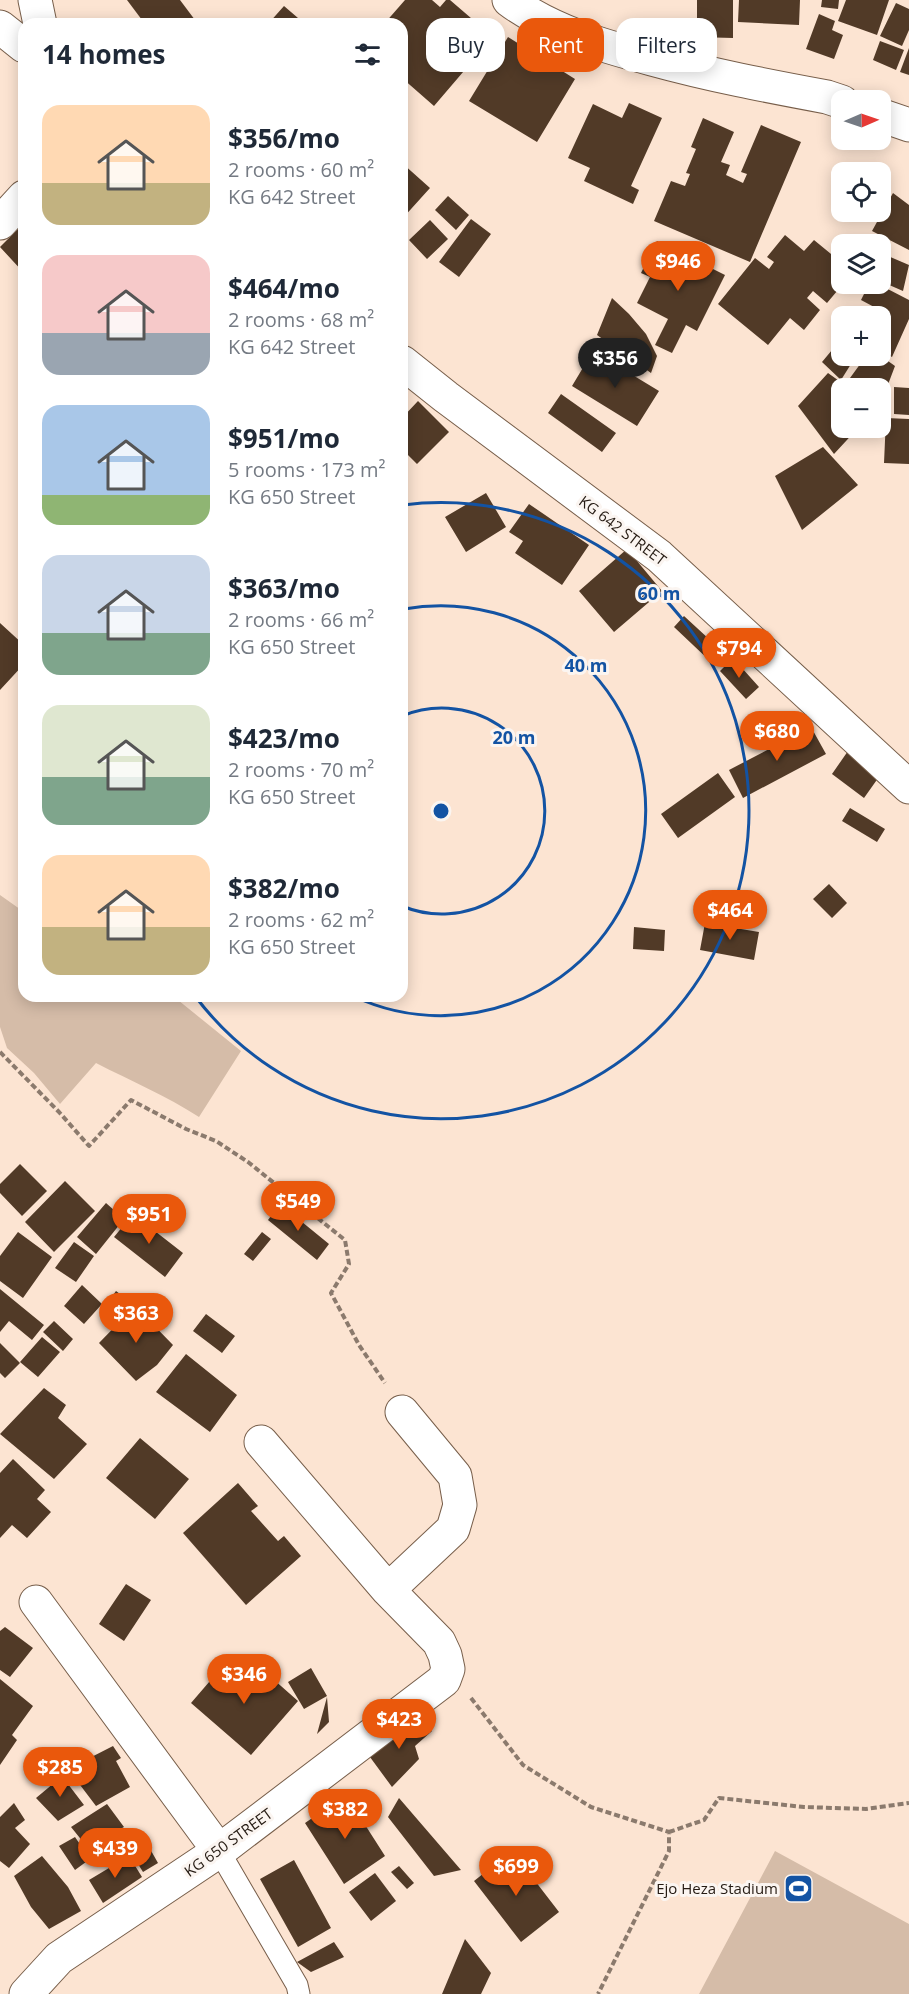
<!DOCTYPE html>
<html lang="en">
<head>
<meta charset="utf-8">
<style>
	body { margin:0; font-family:"Open Sans",sans-serif; background:#f2f2f3; color:#1f2937; height:100vh; display:flex; flex-direction:column; font-size:22px; white-space:nowrap }
	* { box-sizing:border-box; margin:0 }
	p { font-size:20px; color:#747a83 }
	.icon { flex:none; width:33px; height:33px; fill:none; stroke:currentColor; stroke-width:2; stroke-linecap:round; stroke-linejoin:round }
	.map { position:relative; flex:1; overflow:hidden }
	.sheet { position:absolute; left:18px; top:18px; width:390px; height:984px; display:flex; flex-direction:column; background:#fff; border-radius:18px; box-shadow:0 3px 15px #0003 }
	.sheet>* { flex:none }
	.hud { position:absolute; left:426px; top:18px; width:393px; height:54px; display:flex; gap:12px }
	.needle { width:39px; rotate:88deg }
	.controls { position:absolute; left:831px; top:90px; display:grid; gap:12px }
	.controls a { display:grid; place-items:center; width:60px; height:60px; border-radius:12px; background:#fff; box-shadow:0 3px 15px #0003; font-size:30px }
	.price { position:absolute; translate:-50% -51px; padding:0 14px; border-radius:21px; background:#ea580c; color:#fff; font-size:20px; line-height:39px; filter:drop-shadow(0 2px 3px #0008) }
	.price::after { content:''; position:absolute; left:50%; top:36px; width:18px; height:14px; margin-left:-9px; background:inherit; clip-path:polygon(0 0,100% 0,50% 100%) }
	.price.on { background:#222; color:#fff }
	ul { padding:0; list-style:none }
	li { display:flex; align-items:center; gap:18px; height:150px; padding:0 24px }
	li span { display:grid; place-items:center; flex:none; width:168px; height:120px; border-radius:18px; color:#555 }
	li>.icon { margin-inline-start:auto }
	span .icon { width:72px; height:72px; fill:#fffc; stroke-width:1 }
	li b { font-size:26px }
	h2 { display:flex; justify-content:space-between; align-items:center; height:72px; padding:0 24px; font-size:26px }
	.chip { padding:0 21px; border-radius:18px; background:#fff; box-shadow:0 3px 15px #0003; font-size:21px; line-height:54px }
	.chip.on { background:#ea580c; color:#fff }
	.map>svg:first-child { display:block }
</style>
</head>
<body>
<div class="map">
<svg width="909" height="1994" viewBox="0 0 909 1994">
	<rect width="100%" height="100%" fill="#fce4d2"/>
	<path fill="#d5bca8" d="M0 895 24 912V996H173L241 1051 199 1117C167 1096 131 1081 96 1063L60 1104 34 1073 7 1048 0 1027Z
		M775 1851 909 1924V1994H699Z"/>
	<path fill="#513a27" d="M127 0H180L198 24H145Z
		M405 0H432L440 7 446 0H450L493 37 434 106 402 78V24H384Z
		M697 0H733V38L697 37Z
		M739 0H800L799 25 738 22Z
		M822 0H839L838 9 821 7Z
		M846 0H889L877 35 838 21Z
		M896 3 909 9V30L902 46 880 36Z
		M284 6 305 24H268Z
		M819 14 835 21 832 30 843 35 834 59 806 49Z
		M508 37 575 79 537 142 469 101Z
		M880 41 904 50 896 70 873 60Z
		M909 48V75L900 72Z
		M629 103 662 118 631 186 639 190 633 204 584 181 590 168 568 158 593 104 622 118Z
		M703 118 734 132 721 162 730 165 726 175 743 183 747 174 741 172 761 125 801 142 750 262 654 221 671 181 685 186 690 174 686 173 696 149 691 147Z
		M402 163 430 188 402 219Z
		M893 193 909 205V250L872 231Z
		M448 196 469 215 456 230 435 210Z
		M471 219 491 234 459 277 439 262Z
		M430 220 448 239 427 259 409 240Z
		M23 224 24 237 18 243 24 249V273L0 247Z
		M785 235 804 251 814 240 842 263 834 274 843 284 827 303 813 291 807 298 820 310 804 330 790 318 768 345 718 304 755 258 769 269 774 262 767 257Z
		M657 241 725 275 697 331 686 325 672 353 655 345 668 319 637 303 650 277 641 273Z
		M888 256 909 265 903 291 880 281V274Z
		M869 284H878L909 300V319L892 357 880 350V316H870L876 308 861 300Z
		M612 298 629 314 646 334 657 356 651 373 597 335Z
		M842 338V356H856L841 380 822 362Z
		M593 351 659 391 637 426 572 386Z
		M866 356H881L895 366 881 403 880 388H863L850 378Z
		M828 373 849 388H842V428H858L834 454 798 406Z
		M894 387 909 388V415L894 414Z
		M561 394 616 433 602 452 548 413Z
		M418 401 449 432 417 464 402 449V418Z
		M886 418 909 419V464L884 463Z
		M823 447 858 485 802 530 775 476Z
		M486 493 506 527 466 552 445 517Z
		M529 504 589 545 562 585 515 553 523 541 509 532Z
		M627 549 662 591 614 632 579 591Z
		M684 616 722 651 711 662 674 627Z
		M0 623 24 645V664L0 690Z
		M733 658 759 687 746 699 720 671Z
		M811 727 826 754 743 798 729 770Z
		M848 751 881 774 864 798 832 774Z
		M718 773 735 797 678 838 661 814Z
		M850 808 885 829 877 842 842 821Z
		M829 884 847 903 832 918 813 899Z
		M705 923 759 932 754 960 700 950Z
		M634 927 665 930 664 951 633 949Z
		M20 1164 47 1191 22 1216 0 1193V1184Z
		M65 1181 95 1211 54 1252 25 1222Z
		M106 1203 124 1219 96 1254 77 1237Z
		M280 1204 329 1244 317 1260 268 1220Z
		M133 1214 183 1253 165 1277 114 1237Z
		M18 1232 52 1257 23 1298 0 1281V1256Z
		M262 1232 271 1239 253 1261 244 1254Z
		M74 1242 94 1256 76 1282 55 1268Z
		M82 1285 102 1304 84 1324 64 1306Z
		M0 1289 44 1325 32 1340 9 1321 0 1332Z
		M116 1291 128 1300 120 1312 108 1302Z
		M135 1306 173 1345 157 1365 136 1381 99 1343Z
		M206 1314 235 1336 222 1353 193 1331Z
		M54 1321 73 1339 63 1351 43 1332Z
		M42 1337 60 1352 38 1377 20 1362Z
		M0 1343 20 1363 5 1378 0 1373Z
		M186 1354 237 1395 210 1432 156 1392Z
		M44 1388 66 1405 58 1418 87 1444 54 1479 0 1434Z
		M140 1438 189 1479 155 1519 106 1478Z
		M13 1459 45 1490 37 1499 51 1512 27 1538 12 1525 0 1538V1473Z
		M238 1483 258 1506 251 1511 278 1541 284 1536 301 1556 246 1605 183 1533Z
		M126 1584 151 1600 124 1641 99 1624Z
		M5 1627 33 1648 10 1677 0 1670V1631Z
		M228 1660 254 1683 264 1671 298 1701 251 1755 191 1703Z
		M311 1668 327 1696 304 1709 288 1682Z
		M0 1679 33 1706 12 1735 17 1740 0 1765Z
		M327 1697 329 1722 317 1734Z
		M416 1716 432 1731 415 1746 419 1759 392 1787 367 1753Z
		M113 1746 121 1758 116 1761 130 1787 96 1806 68 1769Z
		M58 1771 84 1805 58 1821 36 1798 54 1783 50 1778Z
		M346 1795 385 1856 344 1884 305 1823Z
		M399 1798 461 1870 434 1876 388 1817Z
		M14 1803 25 1820 15 1828 30 1844 9 1868 0 1861V1817Z
		M107 1804 124 1827 102 1839 105 1844 92 1853 71 1827Z
		M141 1833 158 1863 143 1872 130 1851 126 1855 120 1846Z
		M75 1837 90 1859 75 1870 59 1846Z
		M512 1851 559 1912 521 1942 474 1881Z
		M42 1856 68 1887 81 1911 49 1929 31 1907 14 1876Z
		M129 1856 142 1877 103 1903 89 1880Z
		M294 1860 331 1928 298 1947 260 1879Z
		M399 1866 414 1883 407 1889 391 1872Z
		M375 1873 396 1901 371 1921 349 1892Z
		M465 1939 491 1973 481 1994H442Z
		M334 1942 344 1957 311 1972 297 1962Z"/>
	<g fill="none" stroke-linecap="round" stroke-linejoin="round">
		<defs>
			<path id="service" d="M219 1851 297 1985 299 1994"/>
			<path id="minor" d="M35 0 40 24
				M509 0C550 31 603 46 652 59 710 75 768 86 827 97L842 102
				M0 27 24 46
				M880 115 909 125
				M0 223 24 197
				M402 362 446 397 659 556 909 787
				M388 1590 453 1529 460 1505 455 1476 402 1412
				M36 1602 219 1851
				M26 1994 59 1958 219 1851 444 1680 448 1669 445 1655 439 1642 388 1590 261 1442"/>
		</defs>
		<use href="#service" stroke="#775e4a" stroke-width="23"/>
		<use href="#minor" stroke="#775e4a" stroke-width="35"/>
		<path stroke="#8b7a6d" stroke-width="4" stroke-dasharray="6 3" stroke-linecap="butt" d="M0 1052 59 1112 89 1146 131 1100 186 1129 216 1141 248 1162 345 1240 349 1264 331 1293 359 1345 385 1383
			M471 1698 523 1765 591 1807 669 1832V1851L598 1994
			M669 1832 704 1820 719 1798 804 1807 866 1809 909 1803"/>
		<use href="#service" stroke="#fff" stroke-width="21"/>
		<use href="#minor" stroke="#fff" stroke-width="33"/>
	</g>
	<g fill="none" stroke="#1353a3" stroke-width="3">
		<path d="M402 716A103 103 0 1 1 402 906"/>
		<path d="M404 609A205 205 0 1 1 353 996"/>
		<path d="M403 505A308 308 0 1 1 195 996"/>
	</g>
	<defs>
		<symbol id="stadium-square" viewBox="-11 -11 22 22"><rect x="-9" y="-9" width="18" height="18" rx="4" fill="#1353a3" stroke="#fbf5f1"/><path d="M0-5a6.5 5 0 1 0 0 10a6.5 5 0 1 0 0-10ZM-3.5-1.8h7v3.6h-7Z" fill="#fff"/></symbol>
	</defs>
	<g fill-rule="evenodd">
		<use href="#stadium-square" x="782" y="1872" width="33" height="33"/>
	</g>
	<g text-anchor="middle" dominant-baseline="central" stroke-width="6" stroke-linejoin="round" paint-order="stroke">
		<g font-size="15" fill="#251b13" stroke="#fbf5f1">
			<text transform="translate(623 530) rotate(37)">KG 642 STREET</text>
			<text transform="translate(228 1842) rotate(-36)">KG 650 STREET</text>
		</g>
		<g font-size="15" fill="#251b13" stroke="#fbf5f1" text-anchor="end">
			<text x="778" y="1888">Ejo Heza Stadium</text>
		</g>
	</g>
	<circle cx="441" cy="811" r="9" fill="#1353a3" stroke="#fbf5f1" stroke-width="3"/>
	<g font-size="18" text-anchor="middle" font-weight="bold" fill="#1353a3" stroke="#fbf5f1" stroke-width="6" stroke-linejoin="round" paint-order="stroke">
		<text x="659" y="600">60 m</text>
		<text x="586" y="672">40 m</text>
		<text x="514" y="744">20 m</text>
	</g>
</svg>
<div class="controls">
<a><svg class="needle" viewBox="-14 -14 28 28"><path d="M0-13l5 13h-10z" fill="#e53935"/><path d="M0 13l5-13h-10z" fill="#747a83"/></svg></a>
<a><svg class="icon" aria-label="locate" viewBox="0 0 24 24"><circle cx="12" cy="12" r="6"/><path d="M12 2v4M12 18v4M2 12h4M18 12h4"/></svg></a>
<a><svg class="icon" aria-label="layers" viewBox="0 0 24 24"><path d="M12 4l9 5-9 5-9-5zM3 14l9 5 9-5"/></svg></a>
<a>+</a>
<a>−</a>
</div>
<b class="price" style="left:678px;top:292px">$946</b>
<b class="price on" style="left:615px;top:389px">$356</b>
<b class="price" style="left:739px;top:679px">$794</b>
<b class="price" style="left:777px;top:762px">$680</b>
<b class="price" style="left:730px;top:941px">$464</b>
<b class="price" style="left:298px;top:1232px">$549</b>
<b class="price" style="left:149px;top:1245px">$951</b>
<b class="price" style="left:136px;top:1344px">$363</b>
<b class="price" style="left:244px;top:1705px">$346</b>
<b class="price" style="left:399px;top:1750px">$423</b>
<b class="price" style="left:60px;top:1798px">$285</b>
<b class="price" style="left:345px;top:1840px">$382</b>
<b class="price" style="left:115px;top:1879px">$439</b>
<b class="price" style="left:516px;top:1897px">$699</b>
<div class="hud">
<a class="chip">Buy</a>
<a class="chip on">Rent</a>
<a class="chip">Filters</a>
</div>
<section class="sheet">
<h2>14 homes<svg class="icon" aria-label="filters" viewBox="0 0 24 24"><path d="M4 7h16M4 17h16"/><circle cx="9" cy="7" r="2"/><circle cx="15" cy="17" r="2"/></svg></h2>
<ul>
<li><span style="background:linear-gradient(#ffd9b3 65%,#c2b280 0)"><svg class="icon" aria-label="home" viewBox="0 0 24 24"><path d="M3 11l9-7 9 7M6 9v11h12V9"/></svg></span><div><b>$356/mo</b><p>2 rooms · 60 m²</p><p>KG 642 Street</p></div></li>
<li><span style="background:linear-gradient(#f6c9c9 65%,#9aa5b1 0)"><svg class="icon" aria-label="home" viewBox="0 0 24 24"><path d="M3 11l9-7 9 7M6 9v11h12V9"/></svg></span><div><b>$464/mo</b><p>2 rooms · 68 m²</p><p>KG 642 Street</p></div></li>
<li><span style="background:linear-gradient(#a9c7e8 75%,#8fb573 0)"><svg class="icon" aria-label="home" viewBox="0 0 24 24"><path d="M3 11l9-7 9 7M6 9v11h12V9"/></svg></span><div><b>$951/mo</b><p>5 rooms · 173 m²</p><p>KG 650 Street</p></div></li>
<li><span style="background:linear-gradient(#c9d6e8 65%,#7fa58c 0)"><svg class="icon" aria-label="home" viewBox="0 0 24 24"><path d="M3 11l9-7 9 7M6 9v11h12V9"/></svg></span><div><b>$363/mo</b><p>2 rooms · 66 m²</p><p>KG 650 Street</p></div></li>
<li><span style="background:linear-gradient(#dfe7d0 60%,#7fa58c 0)"><svg class="icon" aria-label="home" viewBox="0 0 24 24"><path d="M3 11l9-7 9 7M6 9v11h12V9"/></svg></span><div><b>$423/mo</b><p>2 rooms · 70 m²</p><p>KG 650 Street</p></div></li>
<li><span style="background:linear-gradient(#ffd9b3 60%,#c2b280 0)"><svg class="icon" aria-label="home" viewBox="0 0 24 24"><path d="M3 11l9-7 9 7M6 9v11h12V9"/></svg></span><div><b>$382/mo</b><p>2 rooms · 62 m²</p><p>KG 650 Street</p></div></li>
</ul>
</section>
</div>
</body>
</html>
